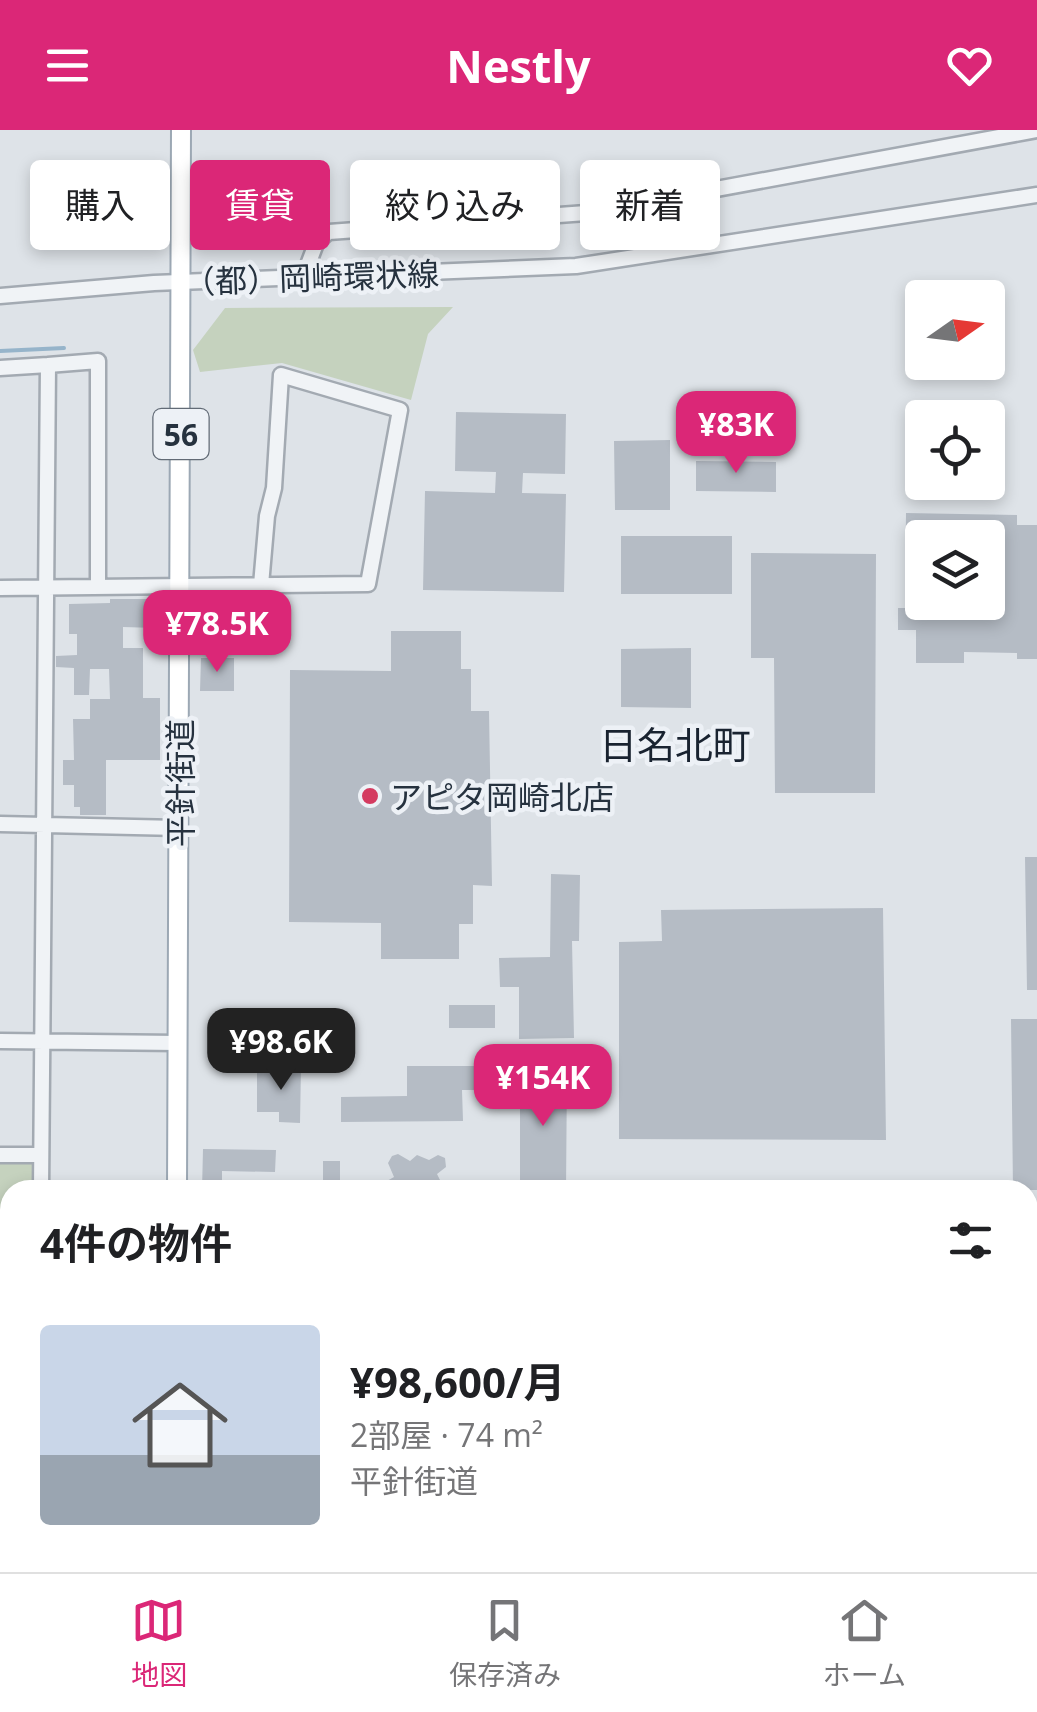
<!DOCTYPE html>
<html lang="ja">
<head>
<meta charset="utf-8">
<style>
	body { margin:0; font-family:"Open Sans","Noto Sans JP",sans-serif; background:#f6f6f6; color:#202124; height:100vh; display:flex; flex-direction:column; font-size:38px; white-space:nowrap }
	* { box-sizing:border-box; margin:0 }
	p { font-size:32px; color:#757577 }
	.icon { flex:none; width:55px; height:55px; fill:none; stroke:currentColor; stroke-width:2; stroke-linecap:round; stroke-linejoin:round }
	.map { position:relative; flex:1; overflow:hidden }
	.side { position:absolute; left:0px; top:1050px; width:1038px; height:392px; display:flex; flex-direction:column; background:#fff; border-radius:30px 30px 0 0; box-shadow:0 5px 15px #0003 }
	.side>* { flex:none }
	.top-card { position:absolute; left:30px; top:30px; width:978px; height:90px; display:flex; gap:20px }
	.needle { width:65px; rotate:76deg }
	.buttons { position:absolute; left:905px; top:150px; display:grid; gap:20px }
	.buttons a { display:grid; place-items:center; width:100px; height:100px; border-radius:10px; background:#fff; box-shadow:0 5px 15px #0003; font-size:50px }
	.price { position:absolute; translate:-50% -85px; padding:0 22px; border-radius:20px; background:#db2777; color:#fff; font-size:32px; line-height:65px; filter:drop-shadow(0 2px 5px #0008) }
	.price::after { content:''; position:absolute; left:50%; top:60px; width:30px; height:22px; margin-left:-15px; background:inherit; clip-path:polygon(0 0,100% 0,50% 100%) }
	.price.on { background:#222; color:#fff }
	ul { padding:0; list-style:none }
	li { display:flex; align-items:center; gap:30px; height:250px; padding:0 40px }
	li span { display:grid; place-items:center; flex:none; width:280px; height:200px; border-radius:10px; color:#555 }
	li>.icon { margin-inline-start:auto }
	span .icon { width:120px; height:120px; fill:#fffc; stroke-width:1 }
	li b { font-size:42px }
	h2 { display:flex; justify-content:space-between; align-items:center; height:120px; padding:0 40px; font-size:42px }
	.chip { padding:0 35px; border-radius:10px; background:#fff; box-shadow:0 5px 15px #0003; font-size:35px; line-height:90px }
	.chip.on { background:#db2777; color:#fff }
	header { display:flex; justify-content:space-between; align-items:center; height:130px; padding:0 40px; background:#db2777; color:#fff; font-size:45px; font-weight:700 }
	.tab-bar { display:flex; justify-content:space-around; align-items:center; height:140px; border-top:2px solid #e0e0e0; background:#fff; font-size:28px; color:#757577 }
	.tab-bar a { display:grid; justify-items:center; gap:5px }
	.tab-bar .on { color:#db2777 }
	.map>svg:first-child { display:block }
</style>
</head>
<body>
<header><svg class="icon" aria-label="menu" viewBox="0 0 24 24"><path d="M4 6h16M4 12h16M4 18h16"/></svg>Nestly<svg class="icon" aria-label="heart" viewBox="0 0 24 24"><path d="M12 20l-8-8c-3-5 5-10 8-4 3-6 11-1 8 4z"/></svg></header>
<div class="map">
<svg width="1037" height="1442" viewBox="0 0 1037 1442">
	<rect width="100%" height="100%" fill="#dee3e8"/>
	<path fill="#c5d2be" d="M453 177 428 204 411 270 282 233 200 242 193 220 225 178Z
		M0 1033H36V1060H10V1120H0Z"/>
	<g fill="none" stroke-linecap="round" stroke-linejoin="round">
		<path stroke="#96b4ca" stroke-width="4" d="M0 221 64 218"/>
		<path stroke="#96b4ca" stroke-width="22" d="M1028 1318 1037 1317
			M45 1442 119 1432"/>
	</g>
	<path fill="#b5bcc5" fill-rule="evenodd" d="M456 282 566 284 565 344 523 343 522 363 566 364 564 462 423 460 425 361 495 363 496 342 455 341Z
		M670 310V380H615L614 311Z
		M696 331 776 332V362L696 361Z
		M906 383 1017 385V395H1037V529H1017V523L964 522V533H916V500H898V478H905ZM922 408H988V472H922Z
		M621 406H732V464H621Z
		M751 423 876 424 875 663H775L774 528H751Z
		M110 469H156V498L123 497V518H143V568H160V630H106V685H80V677H74V655H63V630H74L73 589H90V569H110L109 539H90L89 565H74V538L56 537V526L77 525V504H69V474L110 473Z
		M391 501H461V539H471V581H489L492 756 473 755V794H459V829H381V793L289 792 290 540 391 541Z
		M691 518V578L621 577V519Z
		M201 528H234V561H200Z
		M1025 727H1037V860H1027Z
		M551 744 580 745 579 811H572L574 908 519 909V857H500L499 828 550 827Z
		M883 778 886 1010 619 1009V812L662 811 661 780Z
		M449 875H495V898H449Z
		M1011 889H1037V1060H1013Z
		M279 935 301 936 300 993 279 992V982H257V942L279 943Z
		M407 936H482L483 960H462L463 991 341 992V967L407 966Z
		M520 939H567L566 1060H520Z
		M203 1019 276 1020 275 1042 222 1041V1060H202Z
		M398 1024 410 1031 417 1025 429 1030 438 1025 445 1028 446 1037 437 1044 442 1054 440 1060H371L394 1047 388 1033 392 1026Z
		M323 1031H340V1060H323Z"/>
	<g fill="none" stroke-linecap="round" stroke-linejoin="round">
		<defs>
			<path id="minor" d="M303 148 317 111 329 102 586 83 1037 0
				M0 166 154 153 576 136 1037 65
				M48 235 98 231V457
				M0 238 48 235 41 1060
				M0 458 368 454 400 280 281 245 274 358 267 386 261 455
				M0 694 179 698
				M0 911 178 913
				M0 1025H41
				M0 1138H10
				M7 1292 10 1430
				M1028 1300 1037 1299
				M1028 1336 1037 1335
				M479 1432V1442
				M845 1432V1442
				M1001 1442 1002 1432"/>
			<path id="major" d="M177 1060 181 0
				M176 1432V1442"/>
		</defs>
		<use href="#minor" stroke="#a3aab2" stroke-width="19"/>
		<use href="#major" stroke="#9ca8b4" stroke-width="22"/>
		<use href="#minor" stroke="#f0f3f6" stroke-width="14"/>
		<use href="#major" stroke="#fff" stroke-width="18"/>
	</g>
	<circle fill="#d43b60" stroke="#edf1f6" stroke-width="4" cx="370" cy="666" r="10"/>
	<g text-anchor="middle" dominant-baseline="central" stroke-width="9" stroke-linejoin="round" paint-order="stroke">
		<rect fill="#edf1f6" stroke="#626b76" stroke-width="2.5" x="153.5" y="279" width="55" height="50" rx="8"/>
		<g font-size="30" font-weight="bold" fill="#26323f">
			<text x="181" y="304">56</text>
		</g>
		<g font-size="32" fill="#26323f" stroke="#edf1f6">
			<text transform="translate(311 147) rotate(-2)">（都）岡崎環状線</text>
			<text transform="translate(179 653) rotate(-90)">平針街道</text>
		</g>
		<g font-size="32" fill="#26323f" stroke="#edf1f6" text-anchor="start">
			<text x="390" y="666">アピタ岡崎北店</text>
		</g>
		<g font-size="38" fill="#192330" stroke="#edf1f6">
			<text x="675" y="614">日名北町</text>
		</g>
	</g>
</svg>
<div class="buttons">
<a><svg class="needle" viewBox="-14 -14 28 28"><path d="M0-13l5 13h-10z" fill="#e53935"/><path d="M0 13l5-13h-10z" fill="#757577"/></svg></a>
<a><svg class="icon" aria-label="locate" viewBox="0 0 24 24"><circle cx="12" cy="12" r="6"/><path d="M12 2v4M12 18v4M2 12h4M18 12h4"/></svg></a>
<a><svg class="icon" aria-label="layers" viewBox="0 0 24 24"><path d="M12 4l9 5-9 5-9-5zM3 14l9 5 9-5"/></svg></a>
</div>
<b class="price" style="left:736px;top:346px">¥83K</b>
<b class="price" style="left:217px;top:545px">¥78.5K</b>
<b class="price on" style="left:281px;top:963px">¥98.6K</b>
<b class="price" style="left:543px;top:999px">¥154K</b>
<div class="top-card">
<a class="chip">購入</a>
<a class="chip on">賃貸</a>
<a class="chip">絞り込み</a>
<a class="chip">新着</a>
</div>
<section class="side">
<h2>4件の物件<svg class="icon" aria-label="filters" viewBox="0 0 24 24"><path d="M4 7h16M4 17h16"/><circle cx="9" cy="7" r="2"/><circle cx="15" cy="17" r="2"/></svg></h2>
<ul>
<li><span style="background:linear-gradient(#c9d6e8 65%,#9aa5b1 0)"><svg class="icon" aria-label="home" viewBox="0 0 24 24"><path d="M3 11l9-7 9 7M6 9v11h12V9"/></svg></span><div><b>¥98,600/月</b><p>2部屋 · 74 m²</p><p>平針街道</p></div></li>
</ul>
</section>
</div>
<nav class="tab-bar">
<a class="on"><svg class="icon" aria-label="map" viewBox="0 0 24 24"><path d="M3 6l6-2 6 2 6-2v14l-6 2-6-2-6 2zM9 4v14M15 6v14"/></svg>地図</a>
<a><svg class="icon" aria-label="saved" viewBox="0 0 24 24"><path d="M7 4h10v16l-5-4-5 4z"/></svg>保存済み</a>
<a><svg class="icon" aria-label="home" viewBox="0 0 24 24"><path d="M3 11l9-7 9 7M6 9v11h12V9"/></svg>ホーム</a>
</nav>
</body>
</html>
